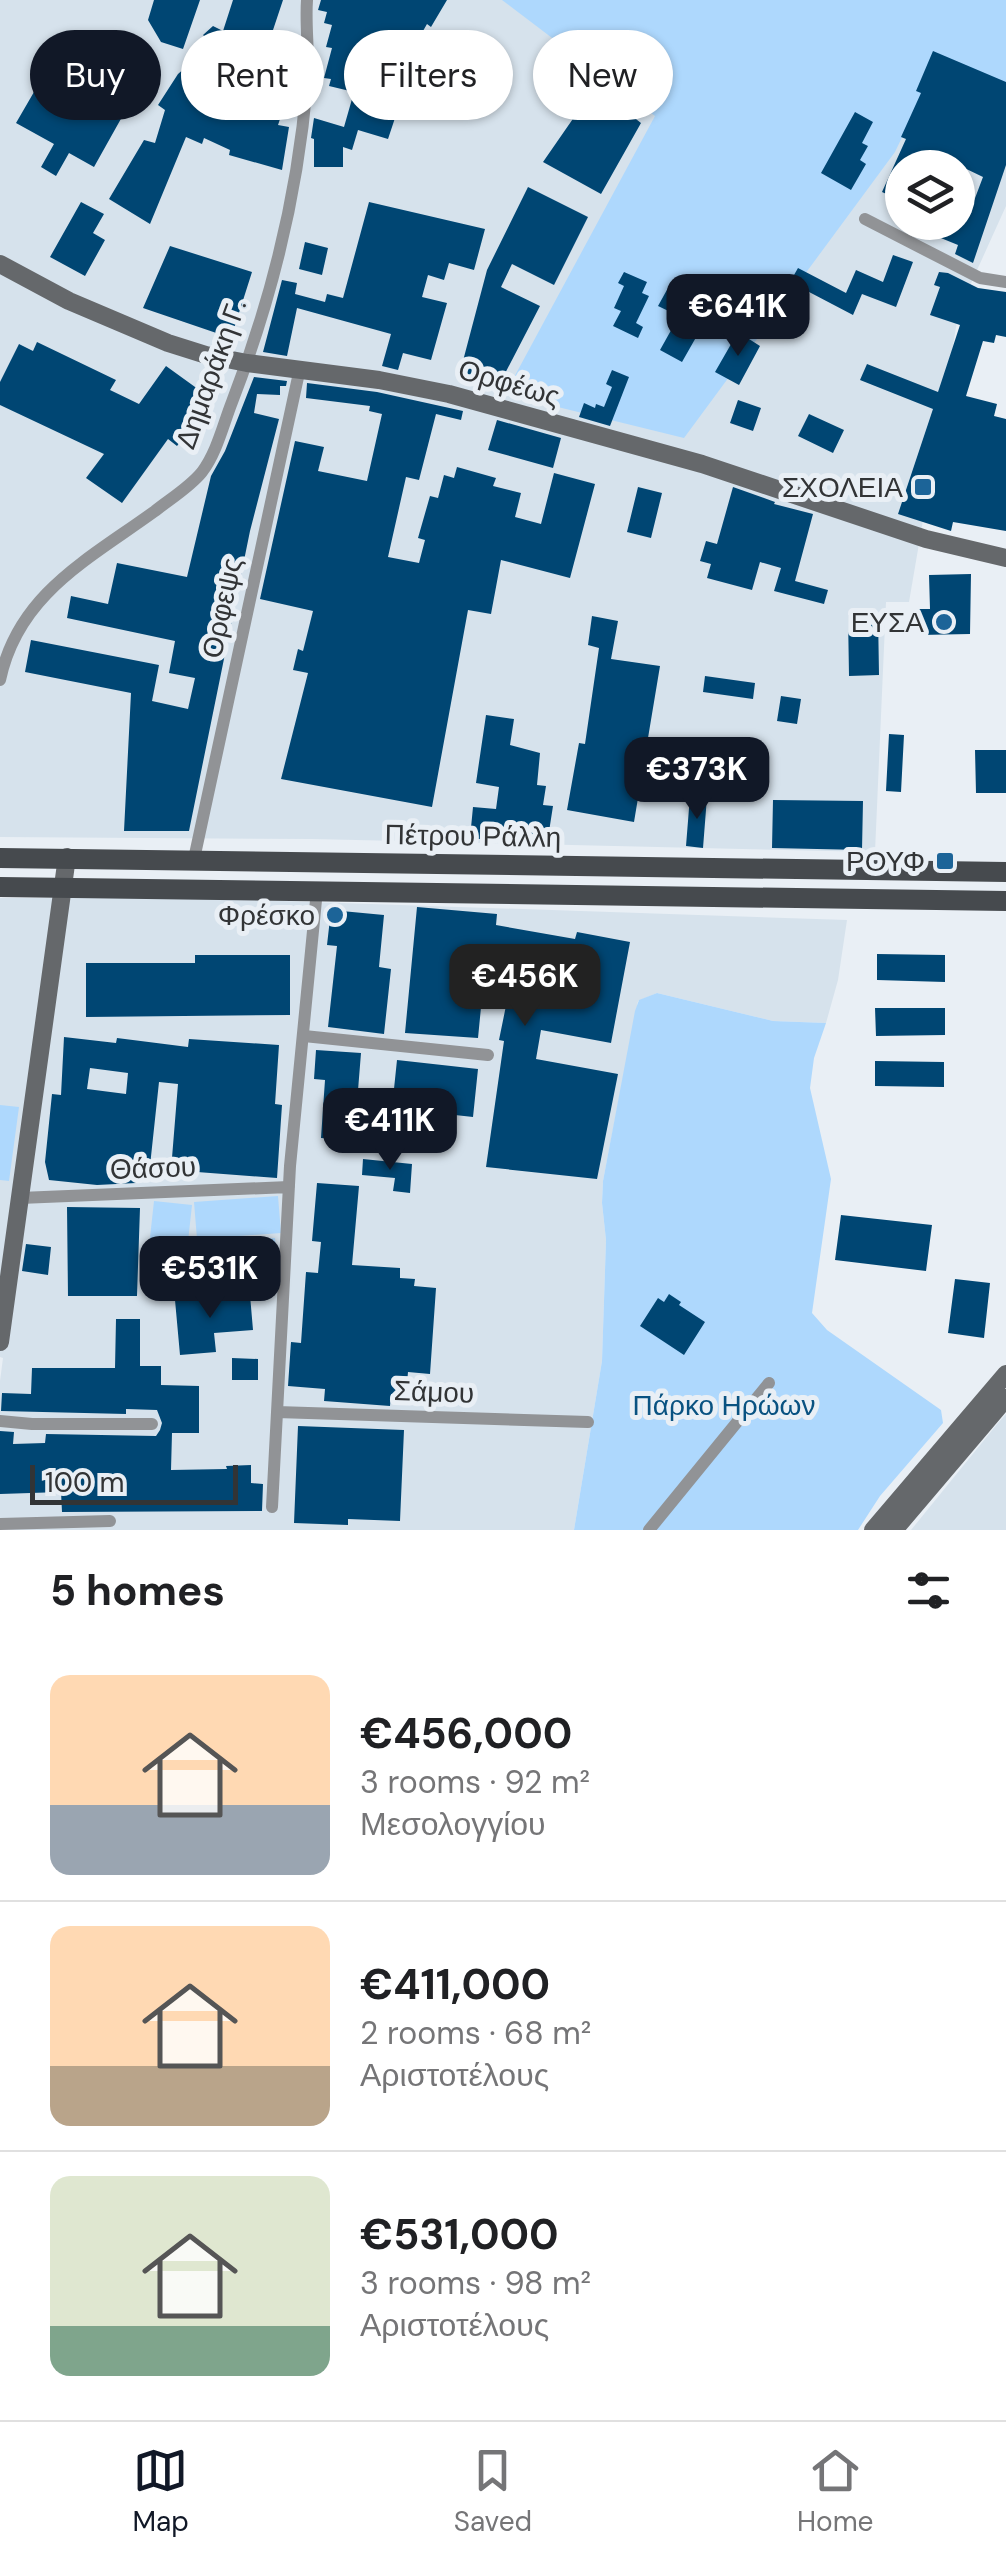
<!DOCTYPE html>
<html lang="en">
<head>
<meta charset="utf-8">
<style>
	body { margin:0; font-family:"DM Sans",sans-serif; background:#f6f6f6; color:#202124; height:100vh; display:flex; flex-direction:column; font-size:38px; white-space:nowrap }
	* { box-sizing:border-box; margin:0 }
	p { font-size:32px; color:#757577 }
	.icon { flex:none; width:55px; height:55px; fill:none; stroke:currentColor; stroke-width:2; stroke-linecap:round; stroke-linejoin:round }
	.map { position:relative; height:1530px; overflow:hidden }
	.sheet { display:flex; flex-direction:column; background:#fff; flex:1 }
	.sheet>* { flex:none }
	.banner { position:absolute; left:30px; top:30px; width:948px; height:90px; display:flex; gap:20px }
	.buttons { position:absolute; left:885px; top:150px; display:grid; gap:20px }
	.buttons a { display:grid; place-items:center; width:90px; height:90px; border-radius:50%; background:#fff; box-shadow:0 2px 8px #0004; font-size:50px }
	.scale { position:absolute; left:30px; bottom:25px; width:208px; box-sizing:border-box; padding-left:10px; border:5px solid #323436; border-top:0; font-size:28px; line-height:35px; white-space:nowrap; color:#323436; -webkit-text-stroke:8px #e9eff5; paint-order:stroke }
	.price { position:absolute; translate:-50% -85px; padding:0 22px; border-radius:20px; background:#111827; color:#fff; font-size:32px; line-height:65px; filter:drop-shadow(0 2px 5px #0008) }
	.price::after { content:''; position:absolute; left:50%; top:60px; width:30px; height:22px; margin-left:-15px; background:inherit; clip-path:polygon(0 0,100% 0,50% 100%) }
	.price.current { background:#222; color:#fff }
	ul { padding:0; list-style:none }
	li { display:flex; align-items:center; gap:30px; height:250px; padding:0 50px }
	li+li { border-top:2px solid #e0e0e0 }
	li span { display:grid; place-items:center; flex:none; width:280px; height:200px; border-radius:20px; color:#555 }
	li>.icon { margin-inline-start:auto }
	span .icon { width:120px; height:120px; fill:#fffc; stroke-width:1 }
	li b { font-size:42px }
	h2 { display:flex; justify-content:space-between; align-items:center; height:120px; padding:0 50px; font-size:42px }
	.tag { padding:0 35px; border-radius:45px; background:#fff; box-shadow:0 2px 8px #0004; font-size:35px; line-height:90px }
	.tag.current { background:#111827; color:#fff }
	.tabs { display:flex; justify-content:space-around; align-items:center; height:140px; border-top:2px solid #e0e0e0; background:#fff; font-size:28px; color:#757577 }
	.tabs a { display:grid; justify-items:center; gap:5px }
	.tabs .current { color:#111827 }
	.map>svg:first-child { display:block }
</style>
</head>
<body>
<div class="map">
<svg width="1006" height="1530" viewBox="0 0 1006 1530">
	<rect width="100%" height="100%" fill="#e9eff5"/>
	<path fill="#d6e2ec" fill-rule="evenodd" d="M0 0H1006V206L959 310 909 602H886L875 852 312 839 0 837ZM902 168H958V222H902Z
		M0 898H194L847 920 838 980 826 1023 773 1021 657 993 638 1001 603 1181 602 1203 606 1240 602 1361 574 1530H0V1381L3 1358 0 1357Z
		M1006 1414V1530H911L998 1423Z"/>
	<path fill="#aed8fd" d="M502 0H1006V94L936 66 895 152 684 438 505 394 655 116Z
		M657 993 773 1021 826 1023 814 1058 810 1088 831 1179 812 1313 827 1330 941 1410 943 1423 880 1496 858 1530H574L602 1361 606 1240 602 1203 603 1181 635 1011 639 1000Z
		M0 1105 19 1107 9 1181 0 1180Z
		M278 1196 281 1233 197 1239 194 1202Z
		M154 1201 192 1205 183 1287 145 1283Z
		M275 1238 278 1275 194 1280 191 1243Z"/>
	<path fill="#004673" fill-rule="evenodd" d="M154 0H200L183 49 161 42 148 20Z
		M233 0H283L267 48 295 61 281 92 288 95 278 125 289 127 282 170 229 155 230 150 204 138 202 144 186 137 150 224 109 199 144 140 155 143 165 110 158 105 178 74 212 44 203 35 213 26 223 31Z
		M321 0H447L431 27 427 24 376 113 395 118 388 139 358 130 352 150 343 147V167H314V139L311 138 314 118 344 127 354 92 329 86 331 79 324 78 332 48 326 47 332 25 324 23 327 12 318 10Z
		M933 51 1006 82V165L973 263 955 254 958 245 904 223 966 222 983 177 956 164 954 168H902V201L882 192 906 139 901 137 921 93 916 91Z
		M45 73 82 94 87 85 127 108 94 167 69 153 56 176 41 167 54 144 16 123Z
		M595 87 641 123 601 194 543 162Z
		M855 112 873 122 862 143 868 146 860 160 866 164 851 190 821 173Z
		M528 187 588 217 554 285 512 264 501 287 540 306 498 387 459 376 487 270Z
		M81 202 104 214 93 233 105 240 85 276 50 257Z
		M369 202 485 229 474 270 449 263 444 280 428 275 422 297 447 303 431 360 403 353 398 370 382 366 391 334 297 308 287 356 263 352 282 280 297 283 295 294 325 302 327 294 343 298Z
		M305 242 328 248 322 275 299 269Z
		M170 246 252 272 231 338 143 308Z
		M893 255 913 262 896 307 862 294 853 315 790 282 798 268 846 293 856 270 883 282Z
		M624 272 647 282 642 293 649 296 636 323 643 327 638 338 613 326 621 311 614 308 624 286 618 283Z
		M939 272 948 273 978 288 1006 292V337L996 335 994 343 983 341 966 396 997 404 994 416 1006 419V531L953 522 951 531 898 514 933 409 860 380 867 364 938 392 960 325 930 315 940 287 934 285Z
		M668 288 680 293 676 301 707 318 682 362 660 350 679 316 658 306Z
		M738 332 760 346 739 385 715 372Z
		M37 342 116 380 110 390 139 404 166 366 202 392 195 400 206 408 177 446 168 439 122 503 86 478 104 454 0 405V382L19 344 33 351Z
		M612 370 629 377 610 426 579 417 584 403 595 408 596 404 604 407 612 387 606 384Z
		M254 377 287 381 286 386H280V395L257 394 254 413 279 419 250 531 189 831H124L131 693 25 672 31 640 159 665 152 701 188 709 195 678 169 673 175 641 67 618 71 596 108 604 117 563 187 577 211 476 225 451Z
		M307 383 377 392 463 411 461 420 436 414 419 480 406 477 388 557 419 563 425 540 418 538 430 496 438 498 444 475 454 478 457 467 496 478 493 486 521 493 515 517 541 524 554 473 595 484 570 578 501 560 491 614 468 610 432 807 281 779 308 673 293 670 298 649 303 651 313 611 260 599 295 441 324 447 318 471 367 481 382 414 369 411 370 406 306 398Z
		M738 400 761 408 753 431 730 423Z
		M809 414 844 430 833 453 798 436Z
		M497 420 561 438 553 468 488 450Z
		M638 487 662 493 651 538 627 532Z
		M733 487 775 502 774 504 813 514 795 581 828 590 824 604 774 591 781 568 760 562 752 590 707 578 711 564 700 561 706 541 717 544Z
		M971 574 970 634 920 635 919 609H930L929 575Z
		M878 614 879 675 849 676 848 615Z
		M592 616 618 621 611 659 660 666 634 822 567 810 579 743 585 744 599 648 588 645Z
		M705 676 755 683 753 699 703 692Z
		M781 696 801 699 797 724 777 721Z
		M486 715 514 719 510 745 540 753 537 785 546 786 543 805 553 806 548 838 508 842 470 838 473 807 496 809 499 787 476 783Z
		M889 734 904 735 901 792 886 791Z
		M975 750H1006V793H976Z
		M690 796 707 797 703 848 686 846Z
		M773 800 863 801 862 850 772 848Z
		M417 907 497 914 496 925 575 939 577 932 630 942 611 1043 541 1030 536 1059 618 1074 597 1179 486 1167 504 1041 499 1040 509 991 483 987 478 1038 405 1033Z
		M331 910 384 915 379 967 391 969 384 1034 328 1027 337 946 327 945Z
		M877 954 945 955V982L877 980Z
		M195 955H290V1015L86 1017V963H195Z
		M875 1008H945V1035L876 1036Z
		M64 1037 116 1043 117 1038 188 1047 189 1039 279 1045 275 1104 282 1105 277 1178 171 1170 178 1084 159 1082 149 1175 137 1174 136 1183 97 1185 49 1180 45 1162 52 1094 61 1095ZM90 1068 128 1073 126 1094 87 1089Z
		M316 1050 361 1053 354 1140 321 1138 325 1080 314 1079Z
		M397 1060 478 1069 473 1117 392 1108Z
		M875 1061 944 1062V1087L875 1086Z
		M363 1159 412 1164 410 1193 393 1191 395 1178 362 1175Z
		M317 1183 359 1186 352 1265 400 1268V1278L415 1279 414 1286 436 1288 430 1374 408 1372 406 1395 391 1394 390 1406 324 1401 325 1389 288 1386 291 1342 301 1343 306 1272 318 1273 321 1242 312 1241Z
		M67 1207 140 1208 137 1296H68Z
		M841 1215 932 1225 926 1271 835 1260Z
		M26 1244 51 1247 48 1275 22 1271Z
		M955 1279 990 1283 984 1338 948 1333Z
		M669 1294 681 1302 679 1305 705 1322 684 1355 640 1326 658 1298 664 1302Z
		M250 1295 253 1330 214 1333 216 1352 180 1355 175 1300Z
		M116 1319H140V1366H161V1385L199 1386V1433H172L171 1470 227 1469 226 1466 251 1465V1483L263 1484 262 1511 62 1512 61 1492 0 1494V1431L14 1432 13 1444 45 1443 46 1434 156 1436 160 1430 162 1423 157 1410 126 1409V1414L1 1411 2 1393 31 1394 32 1368H115Z
		M232 1358 258 1359V1380H232Z
		M298 1426 404 1430 400 1521 348 1519V1525L294 1523Z"/>
	<g fill="none" stroke-linecap="round" stroke-linejoin="round">
		<path stroke="#919396" stroke-width="12" d="M865 219 980 278 1006 282
			M0 680C18 594 89 559 155 511 170 499 190 487 202 472 217 452 223 425 232 402 271 301 298 192 307 84 310 56 305 28 307 0
			M194 859 300 368
			M304 1036 488 1055
			M20 1198 289 1187
			M277 1412 588 1422
			M0 1421 32 1424H152
			M272 1507 290 1166 317 890
			M0 1524 110 1521
			M649 1530 769 1383"/>
		<path stroke="#65686b" stroke-width="18" d="M0 264 69 301 168 343 206 355 247 363 379 380 449 394 702 464 926 539 1006 558
			M0 1342 67 857
			M873 1530 1006 1374
			M894 1530 1006 1398"/>
		<path stroke="#464a4e" stroke-width="20" d="M0 858 1006 872
			M0 887 1006 901"/>
	</g>
	<g fill="#1c6498" stroke="#e9eff5" stroke-width="4">
		<rect x="913" y="477" width="20" height="20" rx="5"/>
		<circle cx="944" cy="622" r="10"/>
		<rect x="935" y="851" width="20" height="20" rx="5"/>
		<circle cx="335" cy="915" r="10"/>
	</g>
	<g text-anchor="middle" dominant-baseline="central" stroke-width="10" stroke-linejoin="round" paint-order="stroke">
		<g font-size="28" fill="#323436" stroke="#e9eff5">
			<text transform="translate(211 374) rotate(-70)">Δημαράκη Γ.</text>
			<text transform="translate(509 383) rotate(16)">Ορφέως</text>
			<text transform="translate(222 608) rotate(-78)">Ορφεψς</text>
			<text transform="translate(473 836) rotate(1)">Πέτρου Ράλλη</text>
			<text transform="translate(153 1168) rotate(-2)">Θάσου</text>
			<text transform="translate(434 1392) rotate(2)">Σάμου</text>
		</g>
		<g font-size="28" fill="#323436" stroke="#e9eff5" text-anchor="end">
			<text x="903" y="487">ΣΧΟΛΕΙΑ</text>
			<text x="924" y="622">ΕΥΣΑ</text>
			<text x="925" y="861">ΡΟΥΦ</text>
			<text x="315" y="915">Φρέσκο</text>
		</g>
		<g font-size="28" fill="#095281" stroke="#e9eff5">
			<text x="724" y="1405">Πάρκο Ηρώων</text>
		</g>
	</g>
</svg>
<div class="buttons">
<a><svg class="icon" aria-label="layers" viewBox="0 0 24 24"><path d="M12 4l9 5-9 5-9-5zM3 14l9 5 9-5"/></svg></a>
</div>
<div class="scale">100 m</div>
<b class="price" style="left:738px;top:359px">€641K</b>
<b class="price" style="left:697px;top:822px">€373K</b>
<b class="price current" style="left:525px;top:1029px">€456K</b>
<b class="price" style="left:390px;top:1173px">€411K</b>
<b class="price" style="left:210px;top:1321px">€531K</b>
<div class="banner">
<a class="tag current">Buy</a>
<a class="tag">Rent</a>
<a class="tag">Filters</a>
<a class="tag">New</a>
</div>
</div>
<section class="sheet">
<h2>5 homes<svg class="icon" aria-label="filters" viewBox="0 0 24 24"><path d="M4 7h16M4 17h16"/><circle cx="9" cy="7" r="2"/><circle cx="15" cy="17" r="2"/></svg></h2>
<ul>
<li><span style="background:linear-gradient(#ffd9b3 65%,#9aa5b1 0)"><svg class="icon" aria-label="home" viewBox="0 0 24 24"><path d="M3 11l9-7 9 7M6 9v11h12V9"/></svg></span><div><b>€456,000</b><p>3 rooms · 92 m²</p><p>Μεσολογγίου</p></div></li>
<li><span style="background:linear-gradient(#ffd9b3 70%,#b9a48a 0)"><svg class="icon" aria-label="home" viewBox="0 0 24 24"><path d="M3 11l9-7 9 7M6 9v11h12V9"/></svg></span><div><b>€411,000</b><p>2 rooms · 68 m²</p><p>Αριστοτέλους</p></div></li>
<li><span style="background:linear-gradient(#dfe7d0 75%,#7fa58c 0)"><svg class="icon" aria-label="home" viewBox="0 0 24 24"><path d="M3 11l9-7 9 7M6 9v11h12V9"/></svg></span><div><b>€531,000</b><p>3 rooms · 98 m²</p><p>Αριστοτέλους</p></div></li>
</ul>
</section>
<nav class="tabs">
<a class="current"><svg class="icon" aria-label="map" viewBox="0 0 24 24"><path d="M3 6l6-2 6 2 6-2v14l-6 2-6-2-6 2zM9 4v14M15 6v14"/></svg>Map</a>
<a><svg class="icon" aria-label="saved" viewBox="0 0 24 24"><path d="M7 4h10v16l-5-4-5 4z"/></svg>Saved</a>
<a><svg class="icon" aria-label="home" viewBox="0 0 24 24"><path d="M3 11l9-7 9 7M6 9v11h12V9"/></svg>Home</a>
</nav>
</body>
</html>
